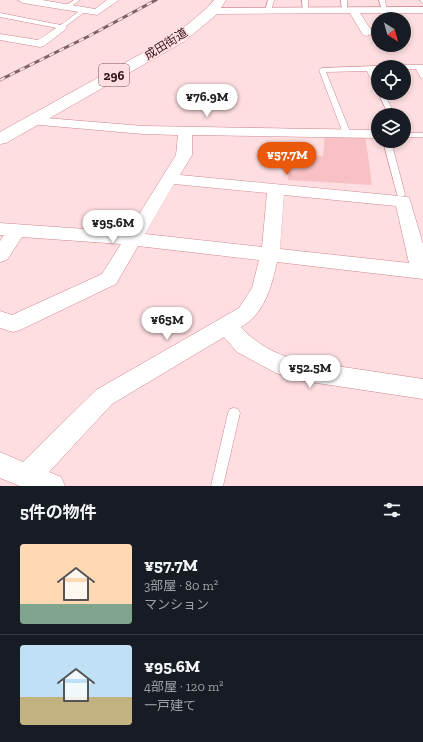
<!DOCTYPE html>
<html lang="ja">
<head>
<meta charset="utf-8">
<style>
	body { margin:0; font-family:"Zilla Slab","Noto Sans JP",serif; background:#242831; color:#f1f3f6; height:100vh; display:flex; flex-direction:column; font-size:15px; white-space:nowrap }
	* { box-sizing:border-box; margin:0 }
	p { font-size:13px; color:#9ea1a6 }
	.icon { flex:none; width:22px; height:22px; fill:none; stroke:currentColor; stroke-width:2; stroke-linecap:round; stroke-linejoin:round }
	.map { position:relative; height:486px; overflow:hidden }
	.drawer { display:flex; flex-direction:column; background:#171b24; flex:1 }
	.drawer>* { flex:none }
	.needle { width:26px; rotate:143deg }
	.fabs { position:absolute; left:371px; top:12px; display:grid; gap:8px }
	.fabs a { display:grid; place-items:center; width:40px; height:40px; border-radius:50%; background:#171b24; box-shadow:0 2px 6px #0003; font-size:20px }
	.price { position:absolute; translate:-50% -34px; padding:0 9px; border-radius:14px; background:#fff; color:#222; font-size:13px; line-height:26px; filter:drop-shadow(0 1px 2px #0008) }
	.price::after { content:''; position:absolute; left:50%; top:24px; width:12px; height:9px; margin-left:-6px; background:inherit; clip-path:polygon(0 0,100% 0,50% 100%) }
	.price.active { background:#ea580c; color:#fff }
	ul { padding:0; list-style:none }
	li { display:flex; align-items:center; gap:12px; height:100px; padding:0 20px }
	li+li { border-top:1px solid #363941 }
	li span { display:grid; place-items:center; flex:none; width:112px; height:80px; border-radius:4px; color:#555 }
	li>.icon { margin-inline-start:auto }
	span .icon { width:48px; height:48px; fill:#fffc; stroke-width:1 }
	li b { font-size:17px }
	h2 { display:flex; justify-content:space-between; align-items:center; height:48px; padding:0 20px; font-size:17px }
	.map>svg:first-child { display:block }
</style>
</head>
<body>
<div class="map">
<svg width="423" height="486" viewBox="0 0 423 486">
	<rect width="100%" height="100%" fill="#fedee0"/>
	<path fill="#f7c1c5" d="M325 133 365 134 372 185 288 180 289 157 323 156Z"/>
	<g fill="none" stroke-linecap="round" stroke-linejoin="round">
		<defs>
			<path id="service" d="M74 0H80L69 8H65V6Z
				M268 0H274L271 11 268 13 265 11Z
				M302 0H308V12L303 11Z
				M341 0H347V11L342 10Z
				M379 0H385L387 11 382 10Z
				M420 0H423V3L421 2Z
				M82 9 87 10 62 29 0 17V13L61 25Z
				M404 65H423V79L421 78 416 69H404V67H401Z
				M378 66 380 67H378V70H373L378 81V89L375 87 367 71 326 72 351 134 347 136H344L319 70 322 68Z
				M378 93H384L395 115H389Z
				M404 133H423V137H404Z
				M383 141H391L405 194 404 196H398L397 194Z
				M234 408 238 409 240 413 223 486H211L228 413 230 409Z"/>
			<path id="minor" d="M18 0H42L95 9 107 0H119L97 15 23 3Z
				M423 7V13H360L373 33 367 36 363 35 350 13 212 14 207 11 212 8Z
				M62 24 67 27 66 29 44 46 40 47 0 40V34L38 40Z
				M34 117 143 126 378 130V138L192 135V155L180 175 409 197 423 244V279L277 262C271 288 265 313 241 327 256 344 275 354 297 360L423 379V399L297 380 276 373 237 352 224 337 112 404 49 472 61 477 65 486H20L0 478V452L23 462 96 390 239 308 252 288 259 260 138 246 116 284 20 330 13 332 0 328V311L12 315 102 274 121 244 22 237 7 260 0 262V241L4 235H0V223L128 232 176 155 178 135 143 134 29 124 27 121 29 118ZM174 184 267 193 262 247 145 234ZM284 195 396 206 409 263 280 249Z"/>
			<path id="trunk" d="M214 0H226L217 14 185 41 6 143 0 144V132L175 35 207 8Z"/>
		</defs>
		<use href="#service" stroke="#cf878e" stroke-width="1"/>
		<use href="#minor" stroke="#cf878e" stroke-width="1"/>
		<use href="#trunk" stroke="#cf878e" stroke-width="1"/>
		<use href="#service" fill="#fff" fill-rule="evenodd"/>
		<use href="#minor" fill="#fff" fill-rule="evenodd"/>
		<use href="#trunk" fill="#fff" fill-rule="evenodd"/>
		<defs>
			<path id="rail" d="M0 80 89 36 156 0"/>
		</defs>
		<use href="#rail" stroke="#7f6164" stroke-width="3"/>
		<use href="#rail" stroke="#fedee0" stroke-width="2" stroke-dasharray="5.5" stroke-linecap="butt"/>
	</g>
	<g text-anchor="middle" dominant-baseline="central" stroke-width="3.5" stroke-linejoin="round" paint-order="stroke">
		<g font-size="12" fill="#33171a" stroke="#fedee0">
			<text transform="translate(166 44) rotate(-32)">成田街道</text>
		</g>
		<rect fill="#fedee0" stroke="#705355" stroke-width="1" x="99" y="64" width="30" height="22" rx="3"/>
		<g font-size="13" font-weight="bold" fill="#33171a">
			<text x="114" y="75">296</text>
		</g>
	</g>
</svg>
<div class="fabs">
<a><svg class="needle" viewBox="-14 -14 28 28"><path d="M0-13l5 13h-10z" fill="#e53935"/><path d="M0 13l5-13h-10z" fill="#9ea1a6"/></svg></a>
<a><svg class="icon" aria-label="locate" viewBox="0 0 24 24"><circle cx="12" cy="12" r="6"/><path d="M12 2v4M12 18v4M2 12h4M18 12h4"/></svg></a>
<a><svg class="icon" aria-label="layers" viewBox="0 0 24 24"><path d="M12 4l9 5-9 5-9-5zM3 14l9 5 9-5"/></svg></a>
</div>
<b class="price" style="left:207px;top:118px">¥76.9M</b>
<b class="price active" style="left:287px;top:176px">¥57.7M</b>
<b class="price" style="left:113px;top:244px">¥95.6M</b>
<b class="price" style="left:167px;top:341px">¥65M</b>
<b class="price" style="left:310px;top:389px">¥52.5M</b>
</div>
<section class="drawer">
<h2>5件の物件<svg class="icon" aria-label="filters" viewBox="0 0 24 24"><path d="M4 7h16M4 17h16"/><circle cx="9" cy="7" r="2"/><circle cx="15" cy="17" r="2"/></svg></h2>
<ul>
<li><span style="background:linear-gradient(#ffd9b3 75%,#7fa58c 0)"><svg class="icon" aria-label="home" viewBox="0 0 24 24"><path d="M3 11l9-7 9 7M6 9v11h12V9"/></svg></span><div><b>¥57.7M</b><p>3部屋 · 80 m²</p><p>マンション</p></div></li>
<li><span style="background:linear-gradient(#bfe0f5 65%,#c2b280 0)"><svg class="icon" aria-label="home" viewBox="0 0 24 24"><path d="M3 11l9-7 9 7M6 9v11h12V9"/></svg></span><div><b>¥95.6M</b><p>4部屋 · 120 m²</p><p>一戸建て</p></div></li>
</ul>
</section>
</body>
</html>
